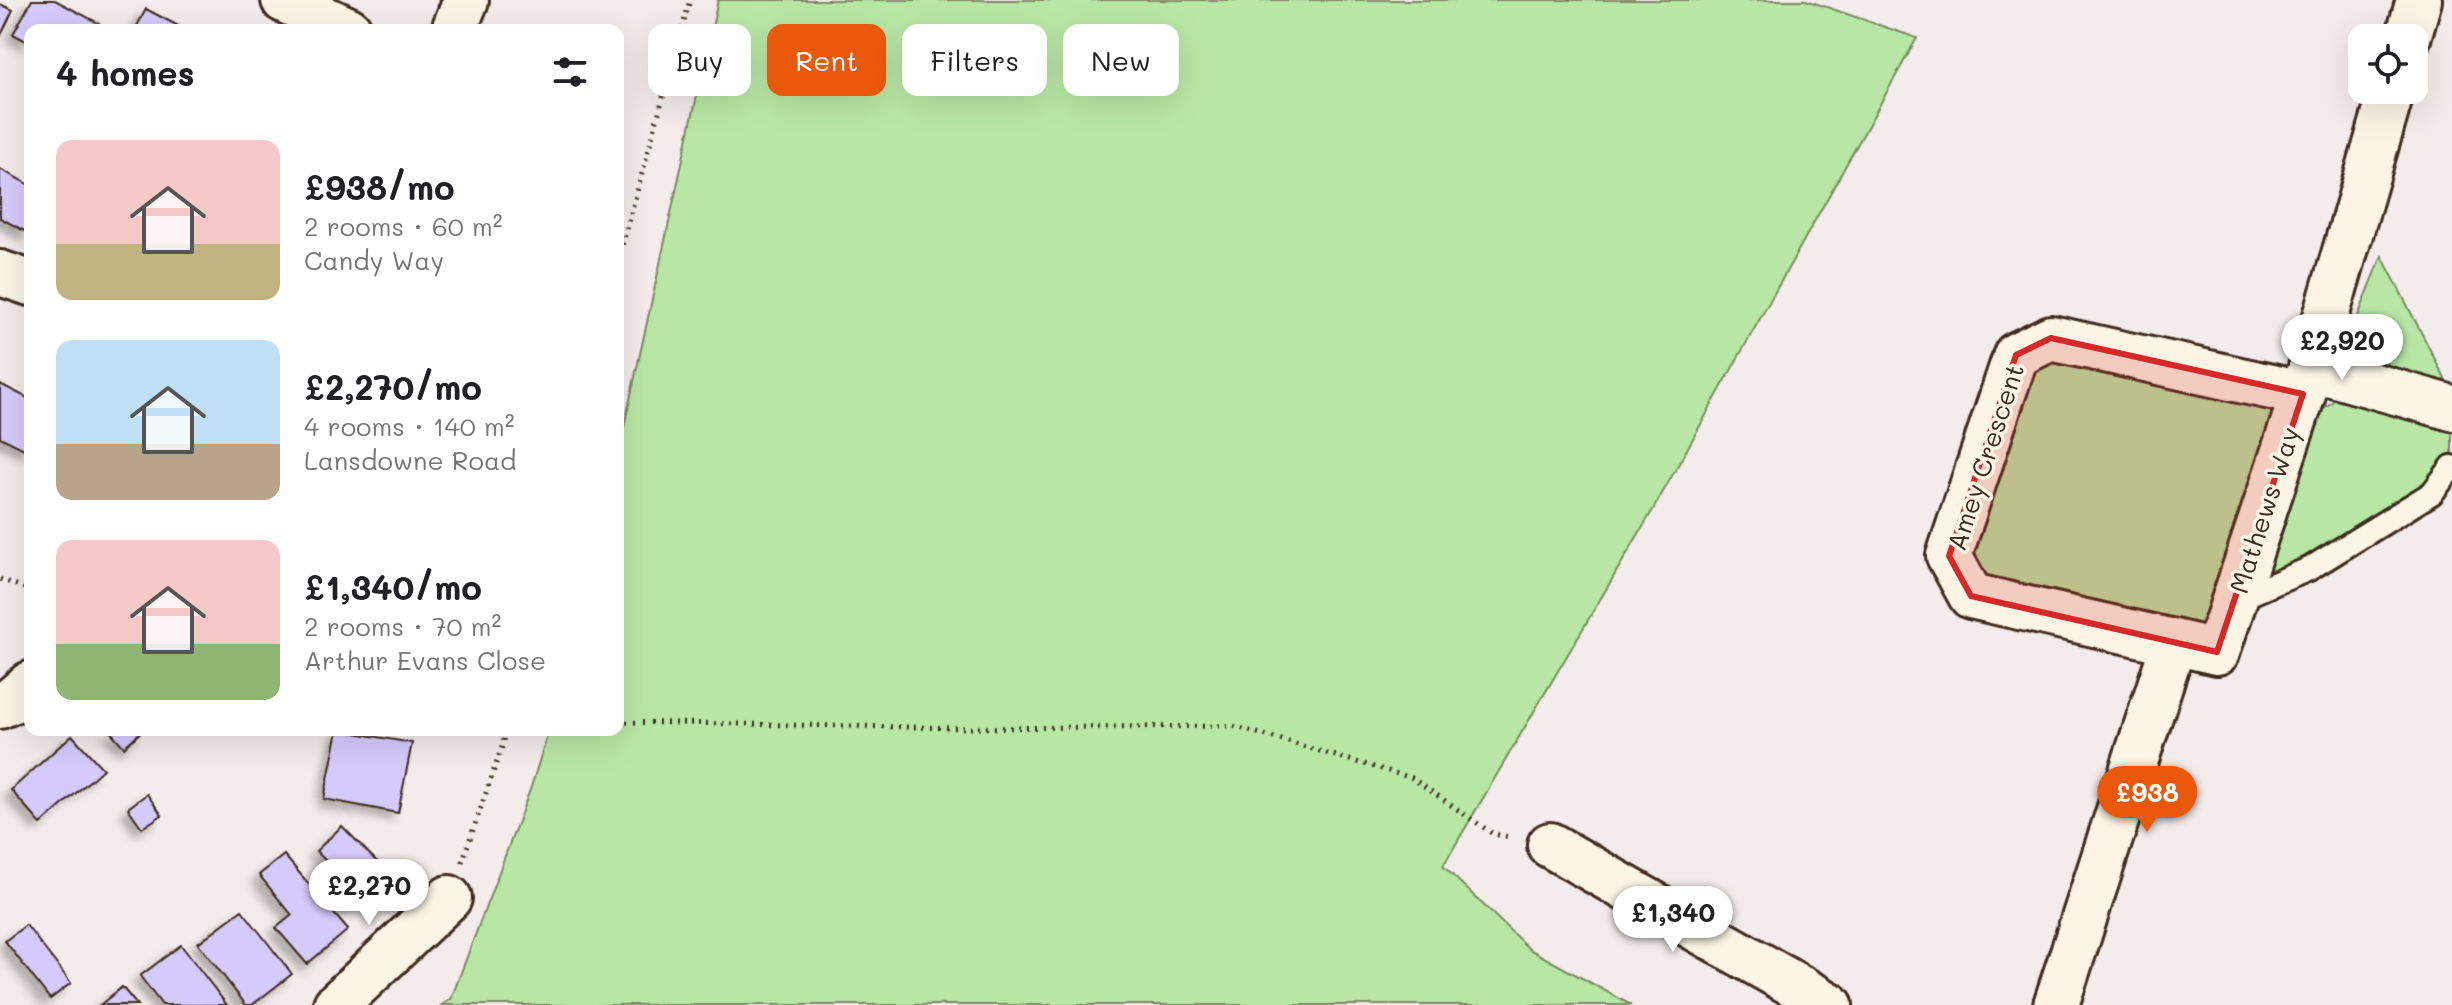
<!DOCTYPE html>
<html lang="en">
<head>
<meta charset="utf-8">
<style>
	body { margin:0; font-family:Mali,sans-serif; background:#f2f2f2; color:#202124; height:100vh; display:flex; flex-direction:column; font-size:30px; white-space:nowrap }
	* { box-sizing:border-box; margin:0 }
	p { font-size:26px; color:#757577 }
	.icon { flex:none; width:44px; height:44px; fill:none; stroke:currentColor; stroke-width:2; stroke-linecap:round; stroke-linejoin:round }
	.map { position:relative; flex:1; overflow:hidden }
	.drawer { position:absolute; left:24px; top:24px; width:600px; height:712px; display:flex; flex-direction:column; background:#fff; border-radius:16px; box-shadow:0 8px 32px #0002 }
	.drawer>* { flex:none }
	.banner { position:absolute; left:648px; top:24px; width:760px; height:72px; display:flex; gap:16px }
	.fabs { position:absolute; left:2348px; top:24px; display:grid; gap:16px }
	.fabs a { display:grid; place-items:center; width:80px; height:80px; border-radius:16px; background:#fff; box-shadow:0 8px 32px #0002; font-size:40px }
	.price { position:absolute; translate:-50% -68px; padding:0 18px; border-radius:28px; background:#fff; color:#222; font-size:26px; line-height:52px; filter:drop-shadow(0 2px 4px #0008) }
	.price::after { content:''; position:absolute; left:50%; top:48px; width:24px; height:18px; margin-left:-12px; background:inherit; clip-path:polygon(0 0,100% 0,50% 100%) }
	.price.on { background:#ea580c; color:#fff }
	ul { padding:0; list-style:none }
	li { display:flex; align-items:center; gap:24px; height:200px; padding:0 32px }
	li span { display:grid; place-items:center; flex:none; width:224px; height:160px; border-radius:16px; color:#555 }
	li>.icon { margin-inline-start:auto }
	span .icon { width:96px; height:96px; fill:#fffc; stroke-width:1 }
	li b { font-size:34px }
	h2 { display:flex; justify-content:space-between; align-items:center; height:96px; padding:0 32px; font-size:34px }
	.chip { padding:0 28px; border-radius:16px; background:#fff; box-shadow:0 8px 32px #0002; font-size:28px; line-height:72px }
	.chip.on { background:#ea580c; color:#fff }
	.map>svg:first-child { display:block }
</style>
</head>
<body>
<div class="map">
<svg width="2452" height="1005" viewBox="0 0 2452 1005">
	<defs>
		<filter id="shadow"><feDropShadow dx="-7" dy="7" stdDeviation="4" flood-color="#0004"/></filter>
	</defs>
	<rect width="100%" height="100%" fill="#f4ecea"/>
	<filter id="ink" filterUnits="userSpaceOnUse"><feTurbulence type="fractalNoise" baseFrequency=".0125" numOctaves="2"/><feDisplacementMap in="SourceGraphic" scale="16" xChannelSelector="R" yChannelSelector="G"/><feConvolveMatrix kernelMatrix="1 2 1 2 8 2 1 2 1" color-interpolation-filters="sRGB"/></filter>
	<g filter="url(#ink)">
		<path fill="#b8e7a5" stroke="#7a8862" stroke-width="2" d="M718 0H1806L1917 38 1654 508 1443 866 1529 949 1631 1005H442L451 999 531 787 549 730H618V454Z
			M2382 256 2445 379 2439 417 2452 422V482L2207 629 1984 582 1968 557 2027 368 2055 353 2316 415 2346 390 2359 354 2349 339Z"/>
		<path fill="#d6cafd" stroke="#3b2a1e" stroke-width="2" filter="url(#shadow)" d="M32 0H55L106 27 104 30H30V43L13 34Z
			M0 4 13 10 0 37Z
			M146 9 186 30H135Z
			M0 169 30 185V234L0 218Z
			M0 384 30 399V452L0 437Z
			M109 730H143L124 747Z
			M338 730 412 743 398 813 324 799Z
			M72 735 103 769 41 824 11 790Z
			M147 794 162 815 142 828 128 808Z
			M342 826 386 871 348 906 316 873 327 862 316 851Z
			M284 855 348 930 307 964 276 928 292 915 259 875Z
			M242 910 292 974 252 1005H246L198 943Z
			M26 925 71 983 50 999 5 941Z
			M181 945 227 1005H162L140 976Z
			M122 987 137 1005H100Z"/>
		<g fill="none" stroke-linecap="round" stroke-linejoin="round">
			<defs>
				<path id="lane" d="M2235 600 2309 569 2432 493 2452 467"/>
				<path id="street" d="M284 0 349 30
					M454 30 466 0
					M2408 38 2419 0
					M0 273 30 283
					M2311 368 2452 408
					M2303 394 2051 338 2016 355 1949 556 1971 596 2217 652 2303 394 2311 368 2392 90
					M0 706 9 702 30 684
					M1550 845 1830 1005
					M336 1005 449 898
					M2056 1005 2174 642"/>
			</defs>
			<use href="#lane" stroke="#3b2a1e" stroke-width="28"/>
			<use href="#street" stroke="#3b2a1e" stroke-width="50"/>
			<path stroke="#3b2a1e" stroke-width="5" stroke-dasharray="2 6" stroke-linecap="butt" d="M618 260 690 0
				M0 579 30 590
				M618 722 967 728 1233 726 1412 778 1493 834 1510 837
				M462 862 503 744 504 730"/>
			<use href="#lane" stroke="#fcf5e5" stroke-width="22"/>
			<use href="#street" stroke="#fcf5e5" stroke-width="44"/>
		</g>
	</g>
	<path fill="#d62828" fill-opacity="0.2" stroke="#d62828" stroke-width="6" stroke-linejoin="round" d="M2051 338 2303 394 2217 652 1971 596 1949 556 2016 355Z"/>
	<g text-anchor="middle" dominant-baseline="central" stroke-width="7" stroke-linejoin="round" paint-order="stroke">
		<g font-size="26" fill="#3b2a1e" stroke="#fcf5e5">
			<text transform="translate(1985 457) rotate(-72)">Amey Crescent</text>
			<text transform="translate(2264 510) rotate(-72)">Mathews Way</text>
		</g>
	</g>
</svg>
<div class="fabs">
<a><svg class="icon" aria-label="locate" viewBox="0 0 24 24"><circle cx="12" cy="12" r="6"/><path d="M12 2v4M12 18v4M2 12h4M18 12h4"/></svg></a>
</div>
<b class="price" style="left:2342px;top:382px">£2,920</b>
<b class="price on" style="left:2147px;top:834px">£938</b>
<b class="price" style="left:369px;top:927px">£2,270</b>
<b class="price" style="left:1673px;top:954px">£1,340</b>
<div class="banner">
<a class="chip">Buy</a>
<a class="chip on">Rent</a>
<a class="chip">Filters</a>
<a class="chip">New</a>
</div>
<section class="drawer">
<h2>4 homes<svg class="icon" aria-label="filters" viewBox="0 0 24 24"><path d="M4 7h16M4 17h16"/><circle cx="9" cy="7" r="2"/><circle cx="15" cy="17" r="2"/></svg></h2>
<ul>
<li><span style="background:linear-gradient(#f6c9c9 65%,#c2b280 0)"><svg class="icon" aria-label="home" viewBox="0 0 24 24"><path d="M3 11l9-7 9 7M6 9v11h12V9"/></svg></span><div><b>£938/mo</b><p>2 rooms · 60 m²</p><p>Candy Way</p></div></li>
<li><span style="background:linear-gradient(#bfe0f5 65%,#b9a48a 0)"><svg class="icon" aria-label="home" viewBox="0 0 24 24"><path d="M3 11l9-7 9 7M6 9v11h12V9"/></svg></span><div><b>£2,270/mo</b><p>4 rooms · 140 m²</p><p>Lansdowne Road</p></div></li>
<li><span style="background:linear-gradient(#f6c9c9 65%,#8fb573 0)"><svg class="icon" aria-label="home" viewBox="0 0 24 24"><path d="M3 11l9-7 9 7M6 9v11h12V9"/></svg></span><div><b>£1,340/mo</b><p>2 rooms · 70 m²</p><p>Arthur Evans Close</p></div></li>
</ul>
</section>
</div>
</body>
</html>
